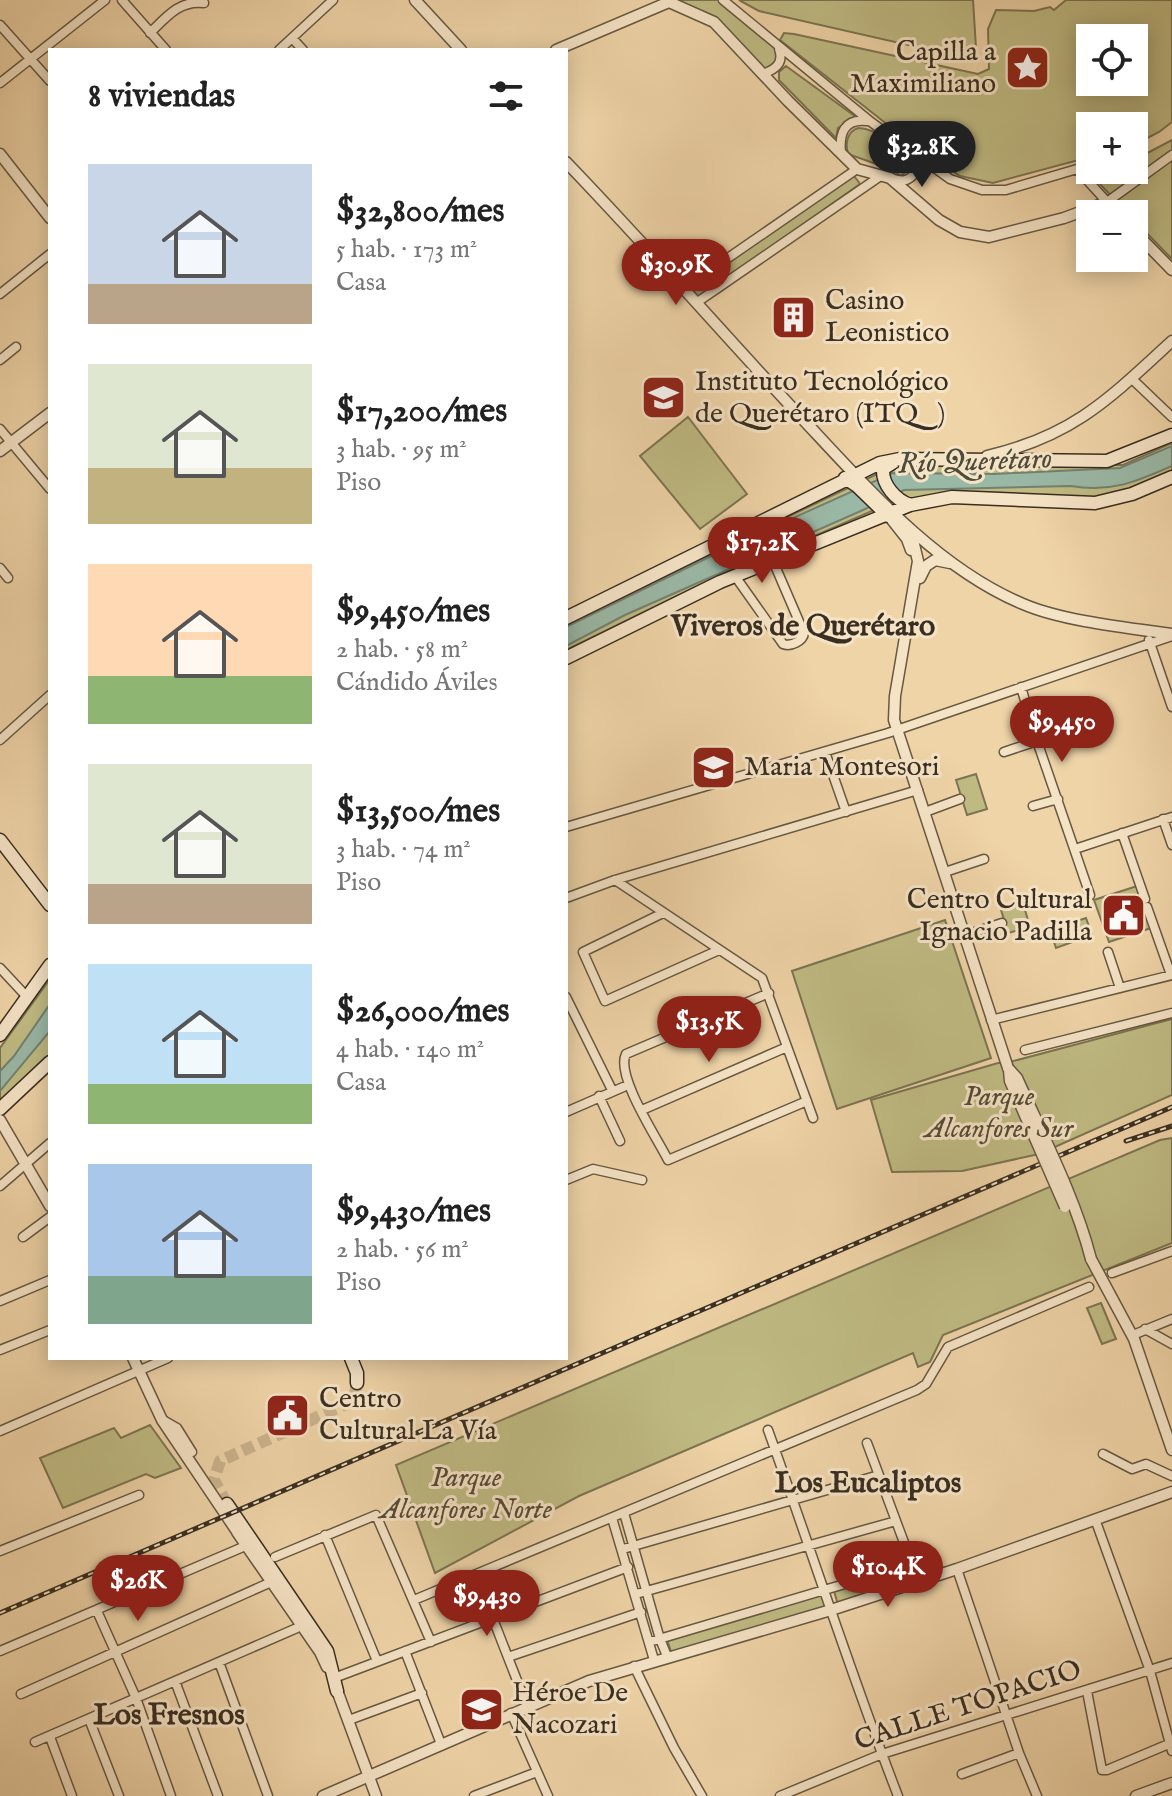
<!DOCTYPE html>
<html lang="es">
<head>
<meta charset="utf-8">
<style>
	body { margin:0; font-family:"IM FELL English",serif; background:#f2f2f2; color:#222; height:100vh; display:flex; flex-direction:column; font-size:30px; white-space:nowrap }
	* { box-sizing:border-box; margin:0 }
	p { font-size:26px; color:#767676 }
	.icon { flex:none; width:44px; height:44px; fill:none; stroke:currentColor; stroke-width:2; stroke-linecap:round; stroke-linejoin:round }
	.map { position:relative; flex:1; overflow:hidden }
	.details { position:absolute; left:48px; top:48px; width:520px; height:1312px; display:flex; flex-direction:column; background:#fff; border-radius:0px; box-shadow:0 4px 20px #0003 }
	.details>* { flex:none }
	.tools { position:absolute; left:1076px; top:24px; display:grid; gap:16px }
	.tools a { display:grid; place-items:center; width:72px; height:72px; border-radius:0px; background:#fff; box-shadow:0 4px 20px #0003; font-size:40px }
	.price { position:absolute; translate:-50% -68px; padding:0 18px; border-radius:28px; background:#8f2418; color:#fff; font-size:26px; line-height:52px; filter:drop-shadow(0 2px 4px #0008) }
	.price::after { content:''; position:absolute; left:50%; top:48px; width:24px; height:18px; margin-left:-12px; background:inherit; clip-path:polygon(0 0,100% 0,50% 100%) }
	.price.on { background:#222; color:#fff }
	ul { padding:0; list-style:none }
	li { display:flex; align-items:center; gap:24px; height:200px; padding:0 40px }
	li span { display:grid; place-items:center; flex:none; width:224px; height:160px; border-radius:0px; color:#555 }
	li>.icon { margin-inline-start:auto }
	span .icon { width:96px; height:96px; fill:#fffc; stroke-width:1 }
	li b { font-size:34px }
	h2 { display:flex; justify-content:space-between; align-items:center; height:96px; padding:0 40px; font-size:34px }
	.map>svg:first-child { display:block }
</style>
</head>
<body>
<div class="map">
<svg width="1172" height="1796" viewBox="0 0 1172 1796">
	<rect width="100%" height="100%" fill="#efd4a8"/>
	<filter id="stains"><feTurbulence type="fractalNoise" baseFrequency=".0025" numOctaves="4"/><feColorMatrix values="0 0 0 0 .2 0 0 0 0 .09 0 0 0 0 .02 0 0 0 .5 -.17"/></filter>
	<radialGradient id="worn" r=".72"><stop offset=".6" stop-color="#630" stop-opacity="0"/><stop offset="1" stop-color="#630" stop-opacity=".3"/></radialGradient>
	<path fill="#c0bb83" stroke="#7c7452" stroke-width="2" fill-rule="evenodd" d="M668 0H723L779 47 782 56 763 74 726 33Z
		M739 0H973L976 48 961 57 759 11Z
		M1066 0H1172V122L1159 132 1134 145V126H1090V157L993 183 960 176 912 144 780 40 784 33 794 34 978 74 989 69 988 29 996 10 1034 11 1050 7 1054 10ZM1090 38H1134V82H1090Z
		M786 66 856 117 838 128 836 138 779 80V72Z
		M858 128C877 128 901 149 912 164L911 169 900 176 893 170 848 154C845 143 847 132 858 128Z
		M1172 140V259L1134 220V214H1129L1090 174 1103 170H1134V160Z
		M852 173 860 184 696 300 688 289Z
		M688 417 747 494 700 529 640 456Z
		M1172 443V475L1097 501 955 493 897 500 677 596 566 650V623L896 465H1123Z
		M976 774 987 809 967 815 956 780Z
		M1137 886 1151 928 1109 942 1094 900Z
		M1023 903 1030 927 1008 933 1001 910Z
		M1086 918 1092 935 1056 948 1050 930Z
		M945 920 991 1058 837 1109 792 971Z
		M50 979V1056L18 1089 0 1100V1048Z
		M1172 1019V1095L1039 1154 962 1171 892 1172 871 1100 998 1063H1006Z
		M1172 1138V1243L943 1335 930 1362 918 1367 913 1353 579 1496 435 1573 396 1465 1160 1140Z
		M1101 1303 1116 1339 1102 1344 1087 1308Z
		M150 1425 181 1468 155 1478 146 1474 63 1508 40 1458 114 1428 121 1438Z
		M929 1562 933 1573 838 1605 834 1591Z
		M826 1593 830 1608 671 1652 667 1639Z"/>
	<path fill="#9ab8a6" stroke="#738170" stroke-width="2" d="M1172 446V466C1136 482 1110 493 1071 486L904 490 863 510 625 615 566 646V627L742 541 893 473 994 474 1120 468Z
		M50 1004V1031L0 1091V1071L14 1056Z"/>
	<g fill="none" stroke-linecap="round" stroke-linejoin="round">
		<path stroke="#cbb38d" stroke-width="12" stroke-dasharray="12 6" stroke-linecap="butt" d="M227 1504 214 1480 220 1461 344 1405 355 1394 357 1383"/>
		<defs>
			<path id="minor" d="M122 0 166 50
				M723 0 871 122 950 179 982 190H1006L1077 169 1118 214
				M0 25 50 81
				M150 33C167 16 180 0 204 3
				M292 38 303 50
				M279 50 333 0
				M763 74C776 69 784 63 779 49
				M0 83 105 0
				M841 153C839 134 844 118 867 121
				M891 178C903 182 908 182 916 172L915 155
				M1107 202 1172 155
				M683 289 857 169
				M0 294 50 254
				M696 303 882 175
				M0 360 16 347
				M1131 378 1172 417
				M0 429 50 489
				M0 568 8 578
				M735 576 783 644C791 647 803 641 804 633L773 561
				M1149 640 1172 707
				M1021 687 1037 741 1090 895
				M0 740 50 695
				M825 752 846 812
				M1004 752 1037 741
				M1033 806 1058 799
				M925 812 960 799
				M1163 819 1172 845
				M566 827 888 733 1172 636
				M1122 833 1145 899
				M1075 849 1172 817
				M945 872 984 859
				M615 880 762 978 813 1118
				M566 898 615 880 918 790
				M1147 907 1171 975
				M663 913 583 952 605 1001 719 950
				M966 935 1002 923
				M1108 952 1120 988
				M0 968 28 998
				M769 993 626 1054C615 1075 657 1138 668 1160L807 1101
				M566 997 612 1090
				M991 1020 1172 975
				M1025 1050 1172 1013
				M599 1096 620 1141
				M642 1110 787 1047
				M566 1112 628 1085
				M566 1180 593 1169 642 1180
				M0 1186 50 1143
				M23 1237 50 1217
				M1112 1273 1172 1251
				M0 1301 50 1280
				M1145 1329 1172 1344
				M1133 1335 1172 1319
				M0 1350 50 1330
				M163 1420 177 1428 192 1452
				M768 1430C812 1552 851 1675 898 1796
				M0 1431 168 1358
				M1103 1454 1132 1469 1146 1464 1172 1476
				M624 1513 660 1639 667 1656
				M612 1518 654 1660
				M1095 1519 1150 1671 1172 1751
				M325 1535 377 1661
				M623 1549 879 1475
				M0 1551 139 1495
				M275 1557 376 1515 431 1642
				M957 1569 1019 1753 1037 1796
				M636 1594 896 1521
				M414 1600 917 1390 926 1384 948 1347 1089 1287
				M97 1611 136 1698 171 1796
				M493 1619 527 1706
				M649 1642 912 1564 867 1443
				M0 1651 243 1547
				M405 1651 441 1744
				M508 1657 641 1612
				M219 1662 268 1796
				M634 1666 674 1748 702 1796
				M334 1678 628 1567
				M175 1681 218 1796
				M1087 1691 1102 1770H1107L1171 1743
				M21 1694 269 1583
				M511 1713 548 1796
				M89 1719 119 1796
				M349 1720 422 1693
				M50 1737 72 1796
				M35 1742 297 1628
				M962 1774 1019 1753
				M474 1796 537 1772
				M780 1796 882 1754 1172 1663"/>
			<path id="tertiary" d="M415 0 461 50
				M556 50 669 2 714 22 788 101 857 169 890 178 939 220 960 232 989 237 1064 218 1107 202
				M0 154 50 218
				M566 162C645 244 720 330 797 413 862 482 934 567 1023 604 1062 621 1129 628 1172 634
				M1134 231 1172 270
				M0 451 50 413
				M987 456C1073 436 1109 399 1172 341
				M892 520 907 539 911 550
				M911 532 918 561 895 696 894 720 1008 1068
				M920 578 926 566 935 560 950 563
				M0 1120 50 1206
				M1091 1259 1134 1339 1172 1450
				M133 1358 162 1420 236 1530
				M237 1532 320 1652 327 1667
				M335 1685 376 1796
				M323 1796 589 1681 831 1610 957 1569 1172 1492
				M1136 1796 1172 1783"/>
			<path id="secondary" d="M894 462 883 469C882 485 896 500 910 505
				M845 478 857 486 888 516
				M566 618 880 463 900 459 1107 461 1172 435
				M566 658 720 582 910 505 952 497 1095 503 1132 494 1172 477
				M0 840 50 905
				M0 1035 50 965
				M0 1109 50 1062
				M351 1358 357 1373V1383
				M227 1504 327 1651 337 1691"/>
		</defs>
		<use href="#minor" stroke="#665842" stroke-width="11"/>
		<use href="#tertiary" stroke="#665842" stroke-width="13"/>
		<use href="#secondary" stroke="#392e20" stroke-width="15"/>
		<use href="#minor" stroke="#f5e3c6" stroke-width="8"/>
		<use href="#tertiary" stroke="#f5e3c6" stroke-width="10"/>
		<use href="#secondary" stroke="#f5e3c6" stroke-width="12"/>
		<defs>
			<path id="rail" d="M1126 1141 1172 1126
				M0 1613 1172 1107"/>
		</defs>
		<use href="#rail" stroke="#392e20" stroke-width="5"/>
		<use href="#rail" stroke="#f5e3c6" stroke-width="2" stroke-dasharray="6" stroke-linecap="butt"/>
		<defs>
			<path id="tertiary-bridge" d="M1008 1068 1017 1078C1043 1136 1075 1197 1091 1259
				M1009 1070 1010 1081 1065 1207"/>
		</defs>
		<use href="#tertiary-bridge" stroke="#665842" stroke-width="13" stroke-linecap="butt"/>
		<use href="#tertiary-bridge" stroke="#f5e3c6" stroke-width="10"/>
	</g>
	<defs>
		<symbol id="sight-square" viewBox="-11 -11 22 22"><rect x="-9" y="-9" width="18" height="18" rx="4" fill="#8f2418" stroke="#f5e3c6"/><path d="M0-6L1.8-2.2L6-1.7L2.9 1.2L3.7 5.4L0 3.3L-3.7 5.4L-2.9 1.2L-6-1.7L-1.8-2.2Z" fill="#fff"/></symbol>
		<symbol id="building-square" viewBox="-11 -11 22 22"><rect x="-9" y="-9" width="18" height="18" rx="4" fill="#8f2418" stroke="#f5e3c6"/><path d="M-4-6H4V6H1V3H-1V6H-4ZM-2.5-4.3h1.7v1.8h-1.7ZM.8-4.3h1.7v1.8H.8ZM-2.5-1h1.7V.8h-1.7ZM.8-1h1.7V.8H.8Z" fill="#fff"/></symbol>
		<symbol id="university-square" viewBox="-11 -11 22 22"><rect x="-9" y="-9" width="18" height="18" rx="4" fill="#8f2418" stroke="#f5e3c6"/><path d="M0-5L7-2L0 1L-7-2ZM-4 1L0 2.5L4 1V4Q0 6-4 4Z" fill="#fff"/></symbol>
		<symbol id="school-square" viewBox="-11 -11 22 22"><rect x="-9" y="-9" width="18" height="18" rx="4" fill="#8f2418" stroke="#f5e3c6"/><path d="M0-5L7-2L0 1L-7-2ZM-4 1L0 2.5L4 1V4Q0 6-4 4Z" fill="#fff"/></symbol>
		<symbol id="civic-square" viewBox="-11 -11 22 22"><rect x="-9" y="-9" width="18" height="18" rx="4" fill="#8f2418" stroke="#f5e3c6"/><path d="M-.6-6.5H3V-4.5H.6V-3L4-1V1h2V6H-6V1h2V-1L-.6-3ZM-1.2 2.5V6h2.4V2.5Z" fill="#fff"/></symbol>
	</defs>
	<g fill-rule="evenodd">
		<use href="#sight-square" x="1002" y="42" width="51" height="51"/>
		<use href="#building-square" x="768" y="292" width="51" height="51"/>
		<use href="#university-square" x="638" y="372" width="51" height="51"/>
		<use href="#school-square" x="688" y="742" width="51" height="51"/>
		<use href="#civic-square" x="1098" y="890" width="51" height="51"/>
		<use href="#civic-square" x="262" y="1390" width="51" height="51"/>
		<use href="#school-square" x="456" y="1684" width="51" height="51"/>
	</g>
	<g text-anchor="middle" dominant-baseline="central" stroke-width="6" stroke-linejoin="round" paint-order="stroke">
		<g font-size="28" fill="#392e20" stroke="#f5e3c6" text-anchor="start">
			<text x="996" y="52" text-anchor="end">Capilla a<tspan x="996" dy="32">Maximiliano</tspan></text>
			<text x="825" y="301">Casino<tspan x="825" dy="32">Leonistico</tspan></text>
			<text x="695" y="382">Instituto Tecnológico<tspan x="695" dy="32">de Querétaro (ITQ)</tspan></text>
			<text x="744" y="767">Maria Montesori</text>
			<text x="1092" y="900" text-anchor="end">Centro Cultural<tspan x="1092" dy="32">Ignacio Padilla</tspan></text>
			<text x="319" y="1399">Centro<tspan x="319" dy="32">Cultural La Vía</tspan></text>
			<text x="512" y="1693">Héroe De<tspan x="512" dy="32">Nacozari</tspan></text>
		</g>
		<g font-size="28" font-style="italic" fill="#544a34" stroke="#f5e3c6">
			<text x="999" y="1097">Parque<tspan x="999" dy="32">Alcanfores Sur</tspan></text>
			<text x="466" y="1478">Parque<tspan x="466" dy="32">Alcanfores Norte</tspan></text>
		</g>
		<g font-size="28" fill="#392e20" stroke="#f5e3c6">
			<text transform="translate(968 1706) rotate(-18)">CALLE TOPACIO</text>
		</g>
		<g font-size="30" font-style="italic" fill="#4c4a3b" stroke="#f5e3c6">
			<text transform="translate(975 462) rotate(-2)">Río Querétaro</text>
		</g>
		<g font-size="30" font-weight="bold" fill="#392e20" stroke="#f5e3c6">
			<text x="803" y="627">Viveros de Querétaro</text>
			<text x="868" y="1484">Los Eucaliptos</text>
			<text x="169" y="1716">Los Fresnos</text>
		</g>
	</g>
	<rect width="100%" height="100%" filter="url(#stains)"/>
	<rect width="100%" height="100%" fill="url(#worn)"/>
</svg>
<div class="tools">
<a><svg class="icon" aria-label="locate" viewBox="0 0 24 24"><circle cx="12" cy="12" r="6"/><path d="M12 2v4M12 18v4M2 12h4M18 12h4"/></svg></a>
<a>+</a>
<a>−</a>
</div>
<b class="price on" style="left:922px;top:189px">$32.8K</b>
<b class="price" style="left:676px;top:307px">$30.9K</b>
<b class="price" style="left:762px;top:585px">$17.2K</b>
<b class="price" style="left:1062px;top:764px">$9,450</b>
<b class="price" style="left:709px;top:1064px">$13.5K</b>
<b class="price" style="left:888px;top:1609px">$10.4K</b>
<b class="price" style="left:138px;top:1623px">$26K</b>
<b class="price" style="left:487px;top:1638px">$9,430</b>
<section class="details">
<h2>8 viviendas<svg class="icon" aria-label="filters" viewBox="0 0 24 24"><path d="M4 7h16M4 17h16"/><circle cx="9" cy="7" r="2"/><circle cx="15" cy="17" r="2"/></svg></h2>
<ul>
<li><span style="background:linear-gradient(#c9d6e8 75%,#b9a48a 0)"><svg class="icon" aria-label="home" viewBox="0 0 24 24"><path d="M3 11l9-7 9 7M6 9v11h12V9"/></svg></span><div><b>$32,800/mes</b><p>5 hab. · 173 m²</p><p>Casa</p></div></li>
<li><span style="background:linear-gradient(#dfe7d0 65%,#c2b280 0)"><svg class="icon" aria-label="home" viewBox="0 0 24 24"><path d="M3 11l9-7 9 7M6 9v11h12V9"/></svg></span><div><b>$17,200/mes</b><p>3 hab. · 95 m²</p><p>Piso</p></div></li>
<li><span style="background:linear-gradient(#ffd9b3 70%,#8fb573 0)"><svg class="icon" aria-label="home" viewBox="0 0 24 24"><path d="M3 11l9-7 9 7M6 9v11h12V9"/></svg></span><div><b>$9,450/mes</b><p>2 hab. · 58 m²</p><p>Cándido Áviles</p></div></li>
<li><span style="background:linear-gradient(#dfe7d0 75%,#b9a48a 0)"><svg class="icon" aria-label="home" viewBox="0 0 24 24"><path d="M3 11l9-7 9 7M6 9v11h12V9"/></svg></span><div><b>$13,500/mes</b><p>3 hab. · 74 m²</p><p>Piso</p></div></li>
<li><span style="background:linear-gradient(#bfe0f5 75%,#8fb573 0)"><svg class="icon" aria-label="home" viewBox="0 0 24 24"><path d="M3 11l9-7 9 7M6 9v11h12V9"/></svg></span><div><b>$26,000/mes</b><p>4 hab. · 140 m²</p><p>Casa</p></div></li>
<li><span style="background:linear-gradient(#a9c7e8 70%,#7fa58c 0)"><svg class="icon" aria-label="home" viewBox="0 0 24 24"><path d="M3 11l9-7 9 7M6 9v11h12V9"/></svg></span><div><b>$9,430/mes</b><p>2 hab. · 56 m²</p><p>Piso</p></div></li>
</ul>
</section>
</div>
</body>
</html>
